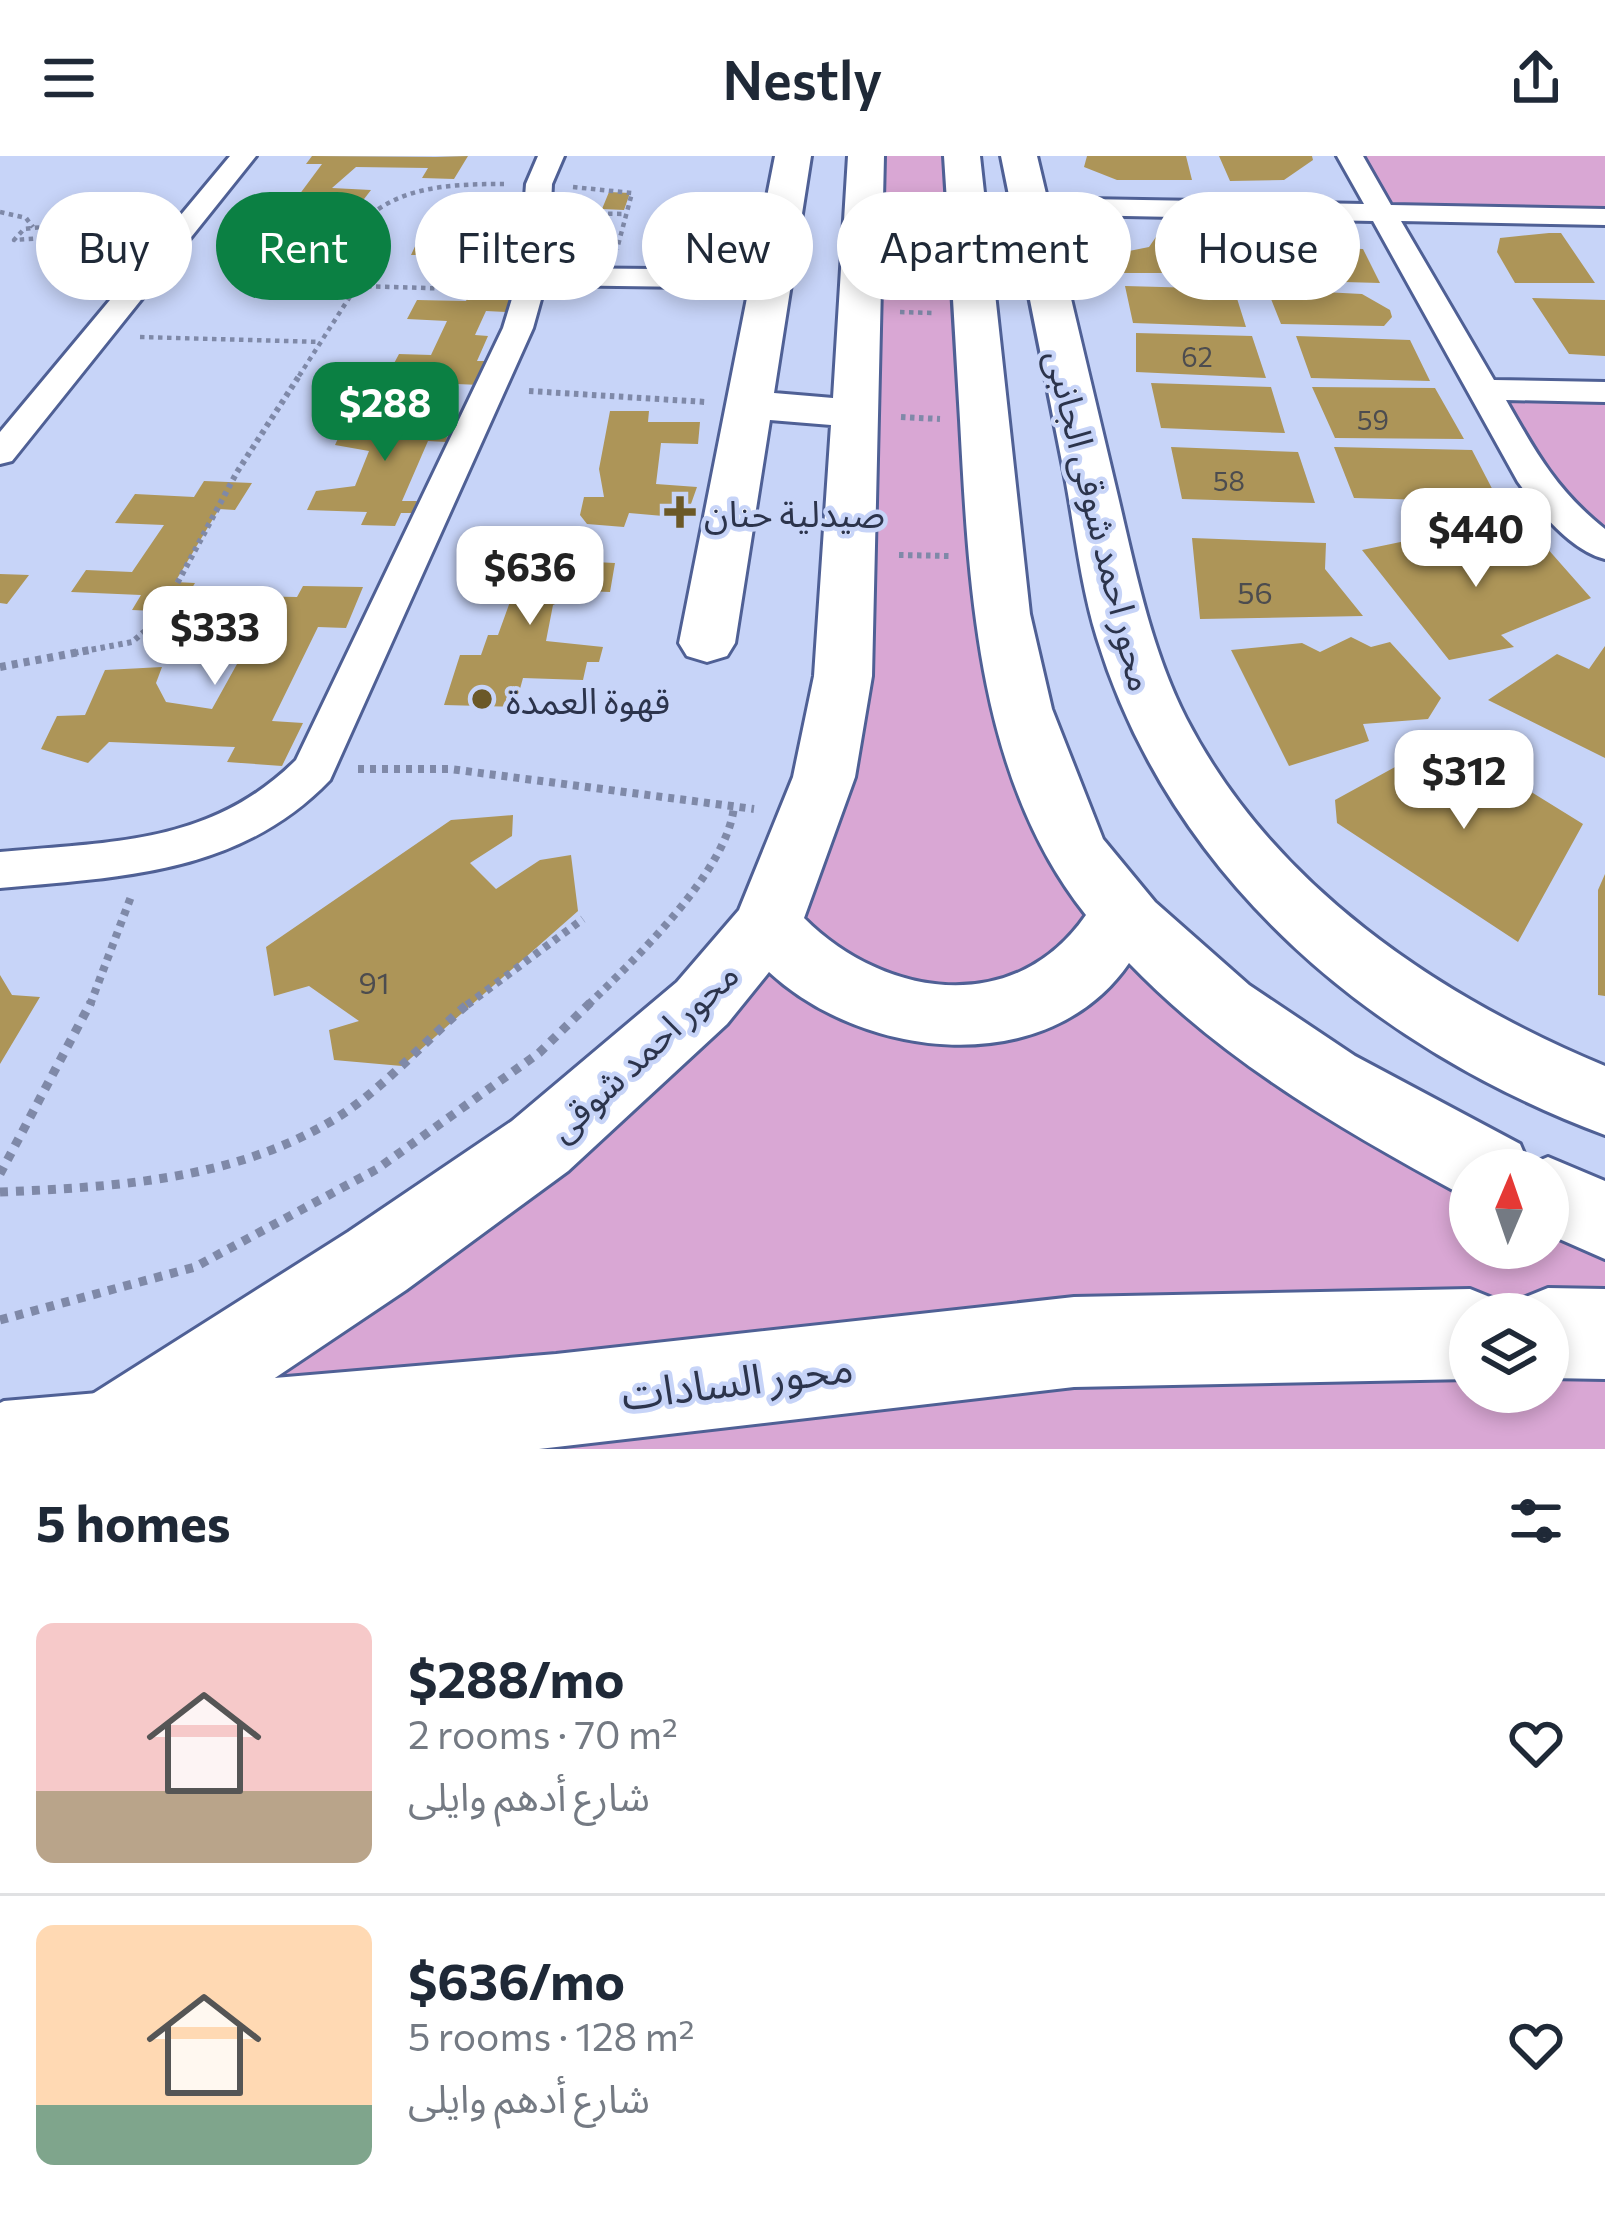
<!DOCTYPE html>
<html lang="en">
<head>
<meta charset="utf-8">
<style>
	body { margin:0; font-family:Commissioner,"Noto Sans Arabic",sans-serif; background:#f6f6f7; color:#1f2937; height:100vh; display:flex; flex-direction:column; font-size:45px; white-space:nowrap }
	* { box-sizing:border-box; margin:0 }
	p { font-size:39px; color:#747a83 }
	.icon { flex:none; width:66px; height:66px; fill:none; stroke:currentColor; stroke-width:2; stroke-linecap:round; stroke-linejoin:round }
	.map { position:relative; height:1293px; overflow:hidden }
	.side { display:flex; flex-direction:column; background:#fff; flex:1 }
	.side>* { flex:none }
	.guide { position:absolute; left:36px; top:36px; width:1533px; height:108px; display:flex; gap:24px }
	.needle { width:78px; rotate:2deg }
	.controls { position:absolute; left:1449px; top:993px; display:grid; gap:24px }
	.controls a { display:grid; place-items:center; width:120px; height:120px; border-radius:50%; background:#fff; box-shadow:0 6px 18px #0003; font-size:60px }
	.price { position:absolute; translate:-50% -102px; padding:0 27px; border-radius:24px; background:#fff; color:#222; font-size:39px; line-height:78px; filter:drop-shadow(0 3px 6px #0008) }
	.price::after { content:''; position:absolute; left:50%; top:72px; width:36px; height:27px; margin-left:-18px; background:inherit; clip-path:polygon(0 0,100% 0,50% 100%) }
	.price.on { background:#0b8043; color:#fff }
	ul { padding:0; list-style:none }
	li { display:flex; align-items:center; gap:36px; height:300px; padding:0 36px }
	li+li { border-top:3px solid #e0e1e3 }
	li span { display:grid; place-items:center; flex:none; width:336px; height:240px; border-radius:18px; color:#555 }
	li>.icon { margin-inline-start:auto }
	span .icon { width:144px; height:144px; fill:#fffc; stroke-width:1 }
	li b { font-size:51px }
	h2 { display:flex; justify-content:space-between; align-items:center; height:144px; padding:0 36px; font-size:51px }
	.pill { padding:0 42px; border-radius:54px; background:#fff; box-shadow:0 6px 18px #0003; font-size:42px; line-height:108px }
	.pill.on { background:#0b8043; color:#fff }
	header { display:flex; justify-content:space-between; align-items:center; height:156px; padding:0 36px; background:#fff; font-size:54px; font-weight:600 }
	.map>svg:first-child { display:block }
</style>
</head>
<body>
<header><svg class="icon" aria-label="menu" viewBox="0 0 24 24"><path d="M4 6h16M4 12h16M4 18h16"/></svg>Nestly<svg class="icon" aria-label="share" viewBox="0 0 24 24"><path d="M12 15V3M7 8l5-5 5 5M5 13v7h14v-7"/></svg></header>
<div class="map">
<svg width="1605" height="1293" viewBox="0 0 1605 1293">
	<rect width="100%" height="100%" fill="#c7d4f8"/>
	<path fill="#d9a7d4" fill-rule="evenodd" d="M866 0H962L993 400 1090 717 1470 1014V1092H1548V1039L1605 1064V1293H4L661 886 807 660ZM1470 1158H1548V1236H1470Z
		M1350 0H1605V61L1380 57Z
		M1483 234 1605 236V392Z"/>
	<path fill="#ad9558" d="M312 0 436 1 468 0 454 23 422 22 428 12 356 11 332 32 371 34 361 47 320 45 312 56 278 54 291 39H299L322 8H306Z
		M1087 0H1186L1192 24H1117L1084 11Z
		M1219 0H1312L1313 4 1284 24 1230 25Z
		M609 36 630 37 624 54 602 53Z
		M489 37 530 39 522 55 510 54 502 71 493 93H504L499 109H464L467 99H411L418 84H458L470 60 437 59 446 42 486 44Z
		M1218 76 1230 117H1121L1119 97 1149 91 1158 78Z
		M1549 77H1561L1595 127H1515L1497 96 1500 82Z
		M1259 90 1363 93 1380 127 1272 124Z
		M1125 130 1234 133 1246 171 1133 167Z
		M1267 133 1362 138 1390 154 1392 161 1384 170 1281 168Z
		M470 136 514 137 506 156 486 155 475 179 488 180 477 205H490L480 229 433 227 439 215 391 213 399 198 431 199 447 165 407 163 417 144 466 145Z
		M1532 142 1605 144V200L1569 198Z
		M1136 177 1252 180 1266 222 1136 216Z
		M1296 180 1410 184 1430 225 1311 222Z
		M1151 227 1271 231 1285 277 1161 272Z
		M1312 231 1435 232 1464 283 1335 282Z
		M404 252 452 253 446 286 428 285 402 345H417L412 357H401L395 370 361 369 367 356 307 354 316 335 355 330 369 295 335 289 347 263 399 264Z
		M610 255H649L648 266H700L698 288 661 287 656 328 697 331 686 362 629 357 624 371 587 368 580 359 584 341H604L599 313Z
		M1171 291 1298 296 1315 347 1182 343Z
		M1334 291 1472 294 1499 346 1354 342Z
		M204 325 252 327 235 354 219 353 175 426 195 427 178 456 132 454 141 439 71 436 86 414 132 416 164 369 115 367 135 338 194 341Z
		M1192 382 1326 387 1325 413 1363 460 1200 463Z
		M1415 383 1429 388 1546 391 1591 442 1501 479 1514 491 1449 504 1362 394Z
		M535 385 562 386 558 400 595 401 594 406 615 407 610 436 583 435 553 449 546 485 603 491 599 506H587L583 524 523 522 515 551 444 549 460 499H481L488 479H498L511 443 503 442 508 426 492 425 497 408 506 409 511 393H532Z
		M0 418 29 419 7 448 0 447Z
		M303 430 363 431 346 472 318 471 272 565 303 567 282 610 227 606 235 591 109 586 88 607 41 593 57 560 85 559 105 514 162 511 156 527 166 546 212 553 252 481 224 472 241 440 297 441Z
		M1351 481 1371 491 1390 486 1441 542 1428 563 1363 568 1369 585 1289 610 1231 494 1302 487 1320 496Z
		M1605 490V602L1488 544 1557 498 1589 513Z
		M1446 583 1583 668 1518 786 1337 667 1335 644Z
		M513 659 512 680 470 707 496 733 540 704 571 699 578 755 402 910 334 904 329 874 359 865 309 830 274 840 266 791 451 664Z
		M1605 718V840L1598 839V734Z
		M0 819 12 839 40 841 0 908Z"/>
	<g fill="none" stroke-linecap="round" stroke-linejoin="round">
		<defs>
			<path id="street" d="M230 0H256L12 305 0 308V276Z
				M538 0H564L552 28 548 112 771 114 785 123 771 132 545 129 533 172 330 624C240 718 122 721 0 732V696C112 686 212 688 296 604L503 172 519 120 526 28Z
				M1337 0H1363L1391 49 1605 53V69L1401 65 1494 224 1605 226V246L1506 244C1536 297 1557 335 1605 373V403C1570 394 1539 355 1518 326L1373 65 1028 58 1015 50 1028 42 1364 48Z"/>
			<path id="secondary" d="M775 0H811L774 237 833 242 848 0H884L872 520 855 621 804 762C884 842 1015 862 1086 759 977 623 969 430 960 264 955 176 950 88 944 0H980L1030 458 1052 553 1103 683 1155 746 1249 829 1355 900 1520 988 1529 1009 1548 1001 1605 1025V1103L1548 1078V1014H1470V1042L1464 1040C1344 975 1224 906 1129 807 1048 925 864 904 769 816L727 868 568 1015 406 1134 169 1293H77L70 1276 83 1244 348 1076 512 965 677 826 739 754 793 621 814 520 831 269 770 264 735 487 727 500 707 506 687 500 679 487Z
				M1001 0H1037C1063 109 1089 218 1115 328 1134 407 1149 489 1186 562 1272 729 1437 840 1605 910V979C1374 893 1171 724 1097 482 1081 431 1075 374 1065 321 1044 214 1023 107 1001 0Z"/>
			<path id="primary" d="M1548 1132 1605 1133V1223L1548 1222V1158H1511L1516 1145Z
				M1470 1133 1502 1146 1507 1158H1470V1223L1074 1231 539 1293H0V1247L4 1245 556 1198 1074 1141Z"/>
		</defs>
		<use href="#street" stroke="#4f6095" stroke-width="6"/>
		<use href="#secondary" stroke="#4f6095" stroke-width="6"/>
		<use href="#primary" stroke="#4f6095" stroke-width="6"/>
		<path stroke="#7f89a8" stroke-width="4.5" stroke-dasharray="4.5 4.5" stroke-linecap="butt" d="M573 31 632 37 617 93
			M0 56 26 62 33 71
			M572 57 624 58
			M43 71 49 74 44 82 14 84 24 73Z
			M49 78 131 79
			M358 130 493 134
			M900 156 933 157
			M140 181 320 186
			M299 220 367 114 369 103 358 97 351 78C390 30 446 28 504 28"/>
		<path stroke="#7f89a8" stroke-width="6" stroke-dasharray="4.5 4.5" stroke-linecap="butt" d="M529 235 706 246
			M901 261 940 263
			M899 399 950 400
			M74 497 132 486 157 465 237 316 301 217"/>
		<path stroke="#7f89a8" stroke-width="8" stroke-dasharray="6 6" stroke-linecap="butt" d="M0 511 90 494
			M358 613H450L754 653
			M90 849 132 738
			M467 849 583 763
			M588 849C634 804 728 715 734 650"/>
		<path stroke="#7f89a8" stroke-width="9" stroke-dasharray="8 8" stroke-linecap="butt" d="M0 1018 91 846
			M0 1036C116 1031 237 1024 338 961 383 933 429 881 470 846
			M0 1164 195 1111 377 1013 539 897 591 846"/>
		<use href="#street" fill="#fff" fill-rule="evenodd"/>
		<use href="#secondary" fill="#fff" fill-rule="evenodd"/>
		<use href="#primary" fill="#fff" fill-rule="evenodd"/>
	</g>
	<g fill="#6b5827" stroke="#c7d4f8" stroke-width="4.5">
		<path d="M674 338h12v12h12v12h-12v12h-12v-12h-12v-12h12z"/>
		<circle cx="482" cy="543" r="12"/>
	</g>
	<g text-anchor="middle" dominant-baseline="central" stroke-width="9" stroke-linejoin="round" paint-order="stroke">
		<g font-size="27" fill="#4c4c4f">
			<text x="1197" y="200">62</text>
			<text x="1373" y="263">59</text>
			<text x="1229" y="324">58</text>
		</g>
		<g font-size="30" fill="#4c4c4f">
			<text x="1255" y="435">56</text>
			<text x="374" y="825">91</text>
		</g>
		<g font-size="36" fill="#2c344c" stroke="#c7d4f8" text-anchor="start">
			<text x="704" y="356">صيدلية حنان</text>
			<text x="506" y="543">قهوة العمدة</text>
		</g>
		<g font-size="36" fill="#2c344c" stroke="#c7d4f8">
			<text transform="translate(1102 364) rotate(76)">محور احمد شوقى الجانبى</text>
			<text transform="translate(642 894) rotate(-43)">محور احمد شوقى</text>
		</g>
		<g font-size="42" fill="#2c344c" stroke="#c7d4f8">
			<text transform="translate(737 1223) rotate(-7)">محور السادات</text>
		</g>
	</g>
</svg>
<div class="controls">
<a><svg class="needle" viewBox="-14 -14 28 28"><path d="M0-13l5 13h-10z" fill="#e53935"/><path d="M0 13l5-13h-10z" fill="#747a83"/></svg></a>
<a><svg class="icon" aria-label="layers" viewBox="0 0 24 24"><path d="M12 4l9 5-9 5-9-5zM3 14l9 5 9-5"/></svg></a>
</div>
<b class="price on" style="left:385px;top:308px">$288</b>
<b class="price" style="left:1476px;top:434px">$440</b>
<b class="price" style="left:530px;top:472px">$636</b>
<b class="price" style="left:215px;top:532px">$333</b>
<b class="price" style="left:1464px;top:676px">$312</b>
<div class="guide">
<a class="pill">Buy</a>
<a class="pill on">Rent</a>
<a class="pill">Filters</a>
<a class="pill">New</a>
<a class="pill">Apartment</a>
<a class="pill">House</a>
</div>
</div>
<section class="side">
<h2>5 homes<svg class="icon" aria-label="filters" viewBox="0 0 24 24"><path d="M4 7h16M4 17h16"/><circle cx="9" cy="7" r="2"/><circle cx="15" cy="17" r="2"/></svg></h2>
<ul>
<li><span style="background:linear-gradient(#f6c9c9 70%,#b9a48a 0)"><svg class="icon" aria-label="home" viewBox="0 0 24 24"><path d="M3 11l9-7 9 7M6 9v11h12V9"/></svg></span><div><b>$288/mo</b><p>2 rooms · 70 m²</p><p>شارع أدهم وايلى</p></div><svg class="icon" aria-label="heart" viewBox="0 0 24 24"><path d="M12 20l-8-8c-3-5 5-10 8-4 3-6 11-1 8 4z"/></svg></li>
<li><span style="background:linear-gradient(#ffd9b3 75%,#7fa58c 0)"><svg class="icon" aria-label="home" viewBox="0 0 24 24"><path d="M3 11l9-7 9 7M6 9v11h12V9"/></svg></span><div><b>$636/mo</b><p>5 rooms · 128 m²</p><p>شارع أدهم وايلى</p></div><svg class="icon" aria-label="heart" viewBox="0 0 24 24"><path d="M12 20l-8-8c-3-5 5-10 8-4 3-6 11-1 8 4z"/></svg></li>
</ul>
</section>
</body>
</html>
